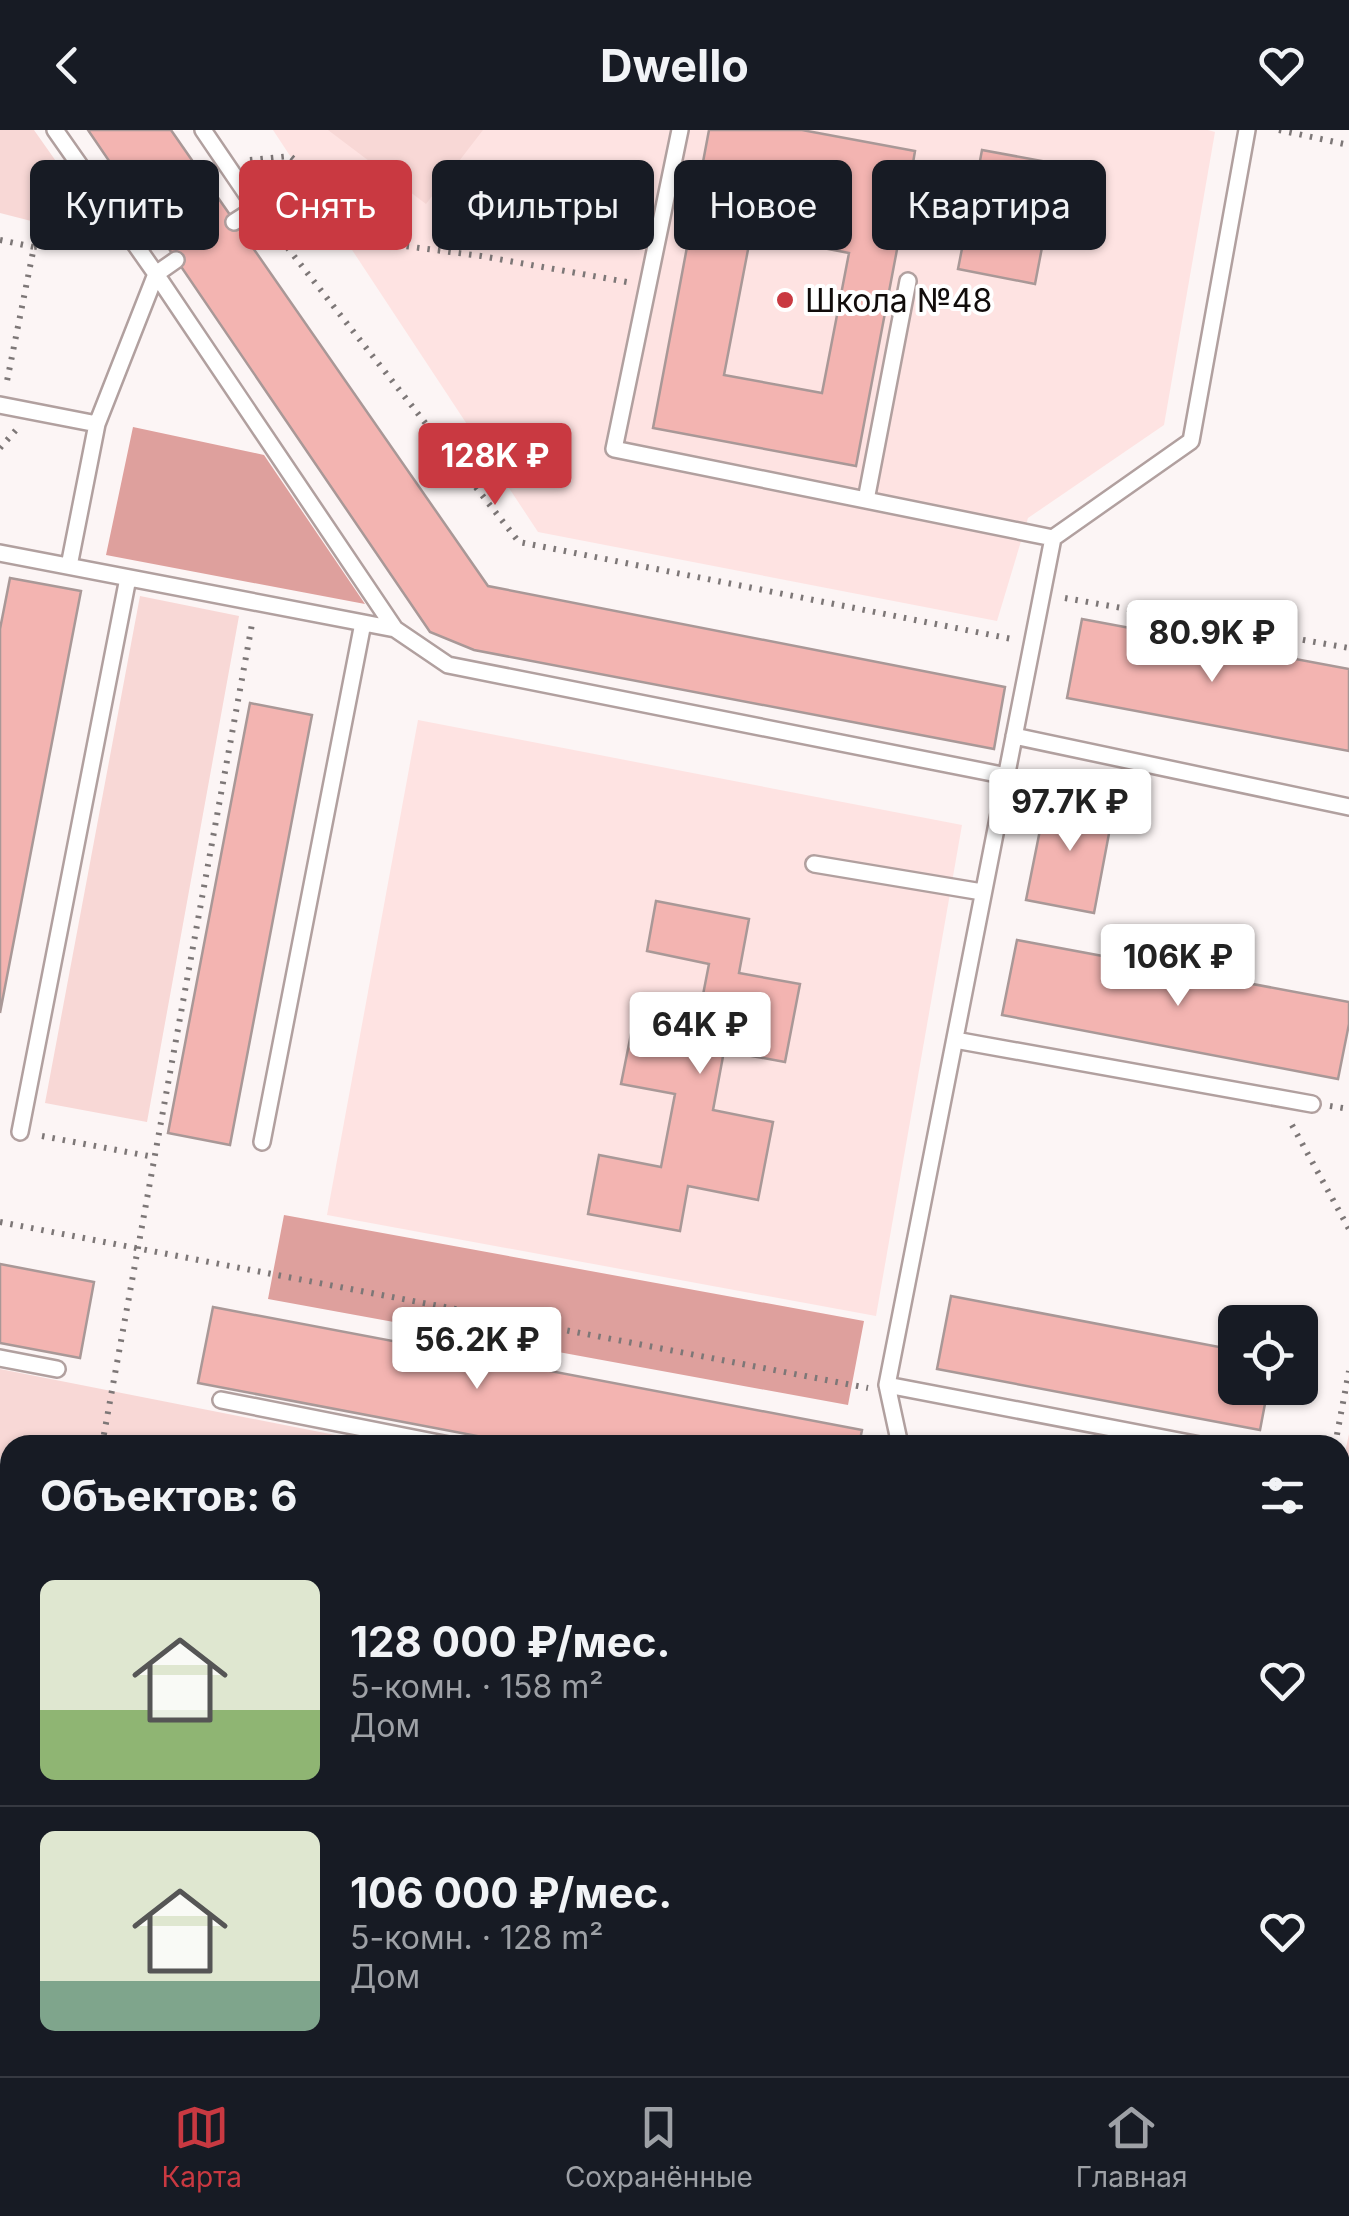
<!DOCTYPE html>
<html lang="ru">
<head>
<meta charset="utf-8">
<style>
	body { margin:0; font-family:Inter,sans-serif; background:#242831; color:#f1f3f6; height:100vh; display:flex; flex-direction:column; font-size:38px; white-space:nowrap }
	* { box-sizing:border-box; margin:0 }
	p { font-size:32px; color:#9ea1a6 }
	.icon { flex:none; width:55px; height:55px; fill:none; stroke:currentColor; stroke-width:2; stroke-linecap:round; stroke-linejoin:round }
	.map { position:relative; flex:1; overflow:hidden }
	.drawer { position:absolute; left:0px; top:1305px; width:1350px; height:642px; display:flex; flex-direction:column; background:#171b24; border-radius:30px 30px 0 0; box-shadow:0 2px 8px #0004 }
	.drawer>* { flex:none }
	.hud { position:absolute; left:30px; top:30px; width:1290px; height:90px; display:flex; gap:20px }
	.fabs { position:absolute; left:1218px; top:1175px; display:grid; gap:20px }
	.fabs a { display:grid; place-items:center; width:100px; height:100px; border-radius:15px; background:#171b24; box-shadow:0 2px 8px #0004; font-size:50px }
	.price { position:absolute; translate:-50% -85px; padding:0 22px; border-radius:10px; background:#fff; color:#222; font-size:32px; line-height:65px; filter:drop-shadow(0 2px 5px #0008) }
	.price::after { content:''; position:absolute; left:50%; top:60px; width:30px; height:22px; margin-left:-15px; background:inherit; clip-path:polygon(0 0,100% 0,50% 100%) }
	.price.on { background:#c93941; color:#fff }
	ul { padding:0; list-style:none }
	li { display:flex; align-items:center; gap:30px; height:250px; padding:0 40px }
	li+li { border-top:2px solid #363941 }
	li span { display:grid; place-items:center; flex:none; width:280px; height:200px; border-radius:15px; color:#555 }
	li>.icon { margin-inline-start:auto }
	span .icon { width:120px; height:120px; fill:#fffc; stroke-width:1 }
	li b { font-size:42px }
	h2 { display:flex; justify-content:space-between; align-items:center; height:120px; padding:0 40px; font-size:42px }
	.pill { padding:0 35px; border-radius:15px; background:#171b24; box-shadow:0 2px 8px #0004; font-size:35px; line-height:90px }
	.pill.on { background:#c93941; color:#fff }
	header { display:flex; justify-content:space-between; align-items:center; height:130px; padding:0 40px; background:#171b24; font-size:45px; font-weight:700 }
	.menu { display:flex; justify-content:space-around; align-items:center; height:140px; border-top:2px solid #363941; background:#171b24; font-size:28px; color:#9ea1a6 }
	.menu a { display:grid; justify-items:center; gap:5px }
	.menu .on { color:#c93941 }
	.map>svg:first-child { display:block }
</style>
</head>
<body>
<header><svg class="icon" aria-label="back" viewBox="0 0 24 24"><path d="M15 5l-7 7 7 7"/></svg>Dwello<svg class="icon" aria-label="heart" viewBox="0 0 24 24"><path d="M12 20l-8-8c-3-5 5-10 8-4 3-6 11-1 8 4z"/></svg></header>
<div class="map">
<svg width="1349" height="1946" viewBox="0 0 1349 1946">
	<rect width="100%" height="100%" fill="#fcf5f5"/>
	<path fill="#fee3e2" d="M273 0H1208L1215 2 1164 295 1028 388 997 491 538 402Z
		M418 590 962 695 876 1186 327 1085Z"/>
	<path fill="#f8d8d6" d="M0 0H34L79 64 39 93 0 83Z
		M328 0H483L426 74Z
		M140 466 239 486 147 992 45 973Z
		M0 1239 386 1315H10V1330L0 1328Z
		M1349 1304V1588L1340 1587V1346Z"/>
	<path fill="#dea09d" d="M133 297 264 325 365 474 106 425Z
		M284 1085 864 1191 848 1275 268 1169Z"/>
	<path fill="#f3b4b1" stroke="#a99897" stroke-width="2.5" fill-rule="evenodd" d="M88 0H171L488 456 1005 557 994 619 474 520 430 502Z
		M709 0H802L915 21 910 51 974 63 982 20 1058 34 1035 154 958 139 969 83 906 72 856 336 653 298ZM751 104 849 123 822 263 724 245Z
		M10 448 81 461 0 883V499Z
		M1082 489 1349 539V621L1067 568Z
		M250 573 312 585 230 1015 168 1003Z
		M1047 665 1114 677 1094 783 1026 770Z
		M656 771 749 789 739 843 800 854 785 932 724 921 713 980 773 992 758 1070 688 1056 680 1101 588 1084 599 1025 661 1037 675 964 621 954 631 904 693 916 709 834 647 821Z
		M1017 810 1349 872V894L1338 949 1002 885Z
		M0 1134 94 1152 80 1228 0 1213Z
		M951 1166 1235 1220V1258H1268L1260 1300 937 1239Z
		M213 1177 862 1300 859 1315H525L198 1253Z
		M0 1882 10 1884V1938H38L37 1946H0Z
		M776 1938H843L842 1946H774Z"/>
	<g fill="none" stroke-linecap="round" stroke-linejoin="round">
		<defs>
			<path id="service" d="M55 0 156 144 395 499 448 535 1007 646
				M203 0 256 78 234 92
				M680 0 614 319 1053 408
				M0 275 97 294
				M866 370 908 151
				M0 423 395 499
				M69 436 97 294 156 144 176 130
				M1014 606 1349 677
				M814 734 982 762
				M955 910 1312 974
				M20 1002 128 448
				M262 1012 363 493
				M0 1228 57 1239
				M887 1255 1200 1315
				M221 1270 449 1315
				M900 1315 887 1255 1053 408 1191 311 1247 0
				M1340 1342 1349 1344
				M0 1509 10 1510
				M0 1596 10 1545
				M0 1694 10 1696
				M0 1873 10 1875
				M358 1938 407 1946
				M57 1946 59 1938
				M422 1946 423 1938
				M738 1946 739 1938
				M880 1946 881 1938"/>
			<path id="secondary" d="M0 1398 10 1400
				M1340 1671 1349 1673"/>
		</defs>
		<use href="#service" stroke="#b1a09f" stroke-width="20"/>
		<use href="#secondary" stroke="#b1a09f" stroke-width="50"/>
		<path stroke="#7d7777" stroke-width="6" stroke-dasharray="2.5 8" stroke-linecap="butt" d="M1279 0 1349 15
			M250 30 290 26 397 115 481 126 627 152
			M268 93 519 412 1012 509
			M0 110 34 117 6 256
			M34 117 102 105
			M0 318 16 300
			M1065 468 1349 518
			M1330 976 1349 979
			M1292 995 1349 1099
			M42 1006 154 1027
			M0 1092 868 1258
			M102 1315 252 494
			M1335 1315 1349 1241
			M0 1347 10 1349
			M0 1443 10 1444
			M1340 1613 1349 1615
			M1346 1946 1349 1934"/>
		<use href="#service" stroke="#fff" stroke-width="15"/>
		<use href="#secondary" stroke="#fff" stroke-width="45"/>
	</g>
	<circle fill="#c93941" stroke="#fff" stroke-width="4" cx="785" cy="170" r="10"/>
	<g text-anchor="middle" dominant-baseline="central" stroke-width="8" stroke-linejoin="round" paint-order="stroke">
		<g font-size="32" fill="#110c0b" stroke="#fff" text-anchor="start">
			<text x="805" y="170">Школа №48</text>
		</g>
	</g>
</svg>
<div class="fabs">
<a><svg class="icon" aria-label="locate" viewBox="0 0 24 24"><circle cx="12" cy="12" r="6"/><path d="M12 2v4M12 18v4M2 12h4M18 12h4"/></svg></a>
</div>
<b class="price on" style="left:495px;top:378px">128K ₽</b>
<b class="price" style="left:1212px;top:555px">80.9K ₽</b>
<b class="price" style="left:1070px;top:724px">97.7K ₽</b>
<b class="price" style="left:1178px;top:879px">106K ₽</b>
<b class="price" style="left:700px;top:947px">64K ₽</b>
<b class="price" style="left:477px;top:1262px">56.2K ₽</b>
<div class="hud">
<a class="pill">Купить</a>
<a class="pill on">Снять</a>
<a class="pill">Фильтры</a>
<a class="pill">Новое</a>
<a class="pill">Квартира</a>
</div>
<section class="drawer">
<h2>Объектов: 6<svg class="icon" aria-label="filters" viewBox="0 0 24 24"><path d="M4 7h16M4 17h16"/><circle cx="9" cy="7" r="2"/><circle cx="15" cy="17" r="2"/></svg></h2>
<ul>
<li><span style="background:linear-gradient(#dfe7d0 65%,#8fb573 0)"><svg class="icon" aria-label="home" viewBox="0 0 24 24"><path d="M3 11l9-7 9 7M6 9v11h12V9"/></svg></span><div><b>128 000 ₽/мес.</b><p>5-комн. · 158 m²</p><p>Дом</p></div><svg class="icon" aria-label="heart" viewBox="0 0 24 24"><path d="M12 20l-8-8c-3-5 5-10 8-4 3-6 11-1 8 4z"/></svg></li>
<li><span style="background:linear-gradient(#dfe7d0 75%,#7fa58c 0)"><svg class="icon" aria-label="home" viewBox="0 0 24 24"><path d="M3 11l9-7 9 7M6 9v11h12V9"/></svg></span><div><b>106 000 ₽/мес.</b><p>5-комн. · 128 m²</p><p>Дом</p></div><svg class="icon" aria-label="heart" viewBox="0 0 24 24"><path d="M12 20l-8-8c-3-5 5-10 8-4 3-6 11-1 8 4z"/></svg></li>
</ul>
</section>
</div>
<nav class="menu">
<a class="on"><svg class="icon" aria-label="map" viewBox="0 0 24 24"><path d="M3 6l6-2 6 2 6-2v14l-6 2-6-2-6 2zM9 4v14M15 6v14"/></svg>Карта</a>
<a><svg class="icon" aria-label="saved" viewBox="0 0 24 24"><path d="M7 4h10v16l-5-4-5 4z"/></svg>Сохранённые</a>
<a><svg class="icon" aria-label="home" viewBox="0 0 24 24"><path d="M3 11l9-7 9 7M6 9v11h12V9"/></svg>Главная</a>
</nav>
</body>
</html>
